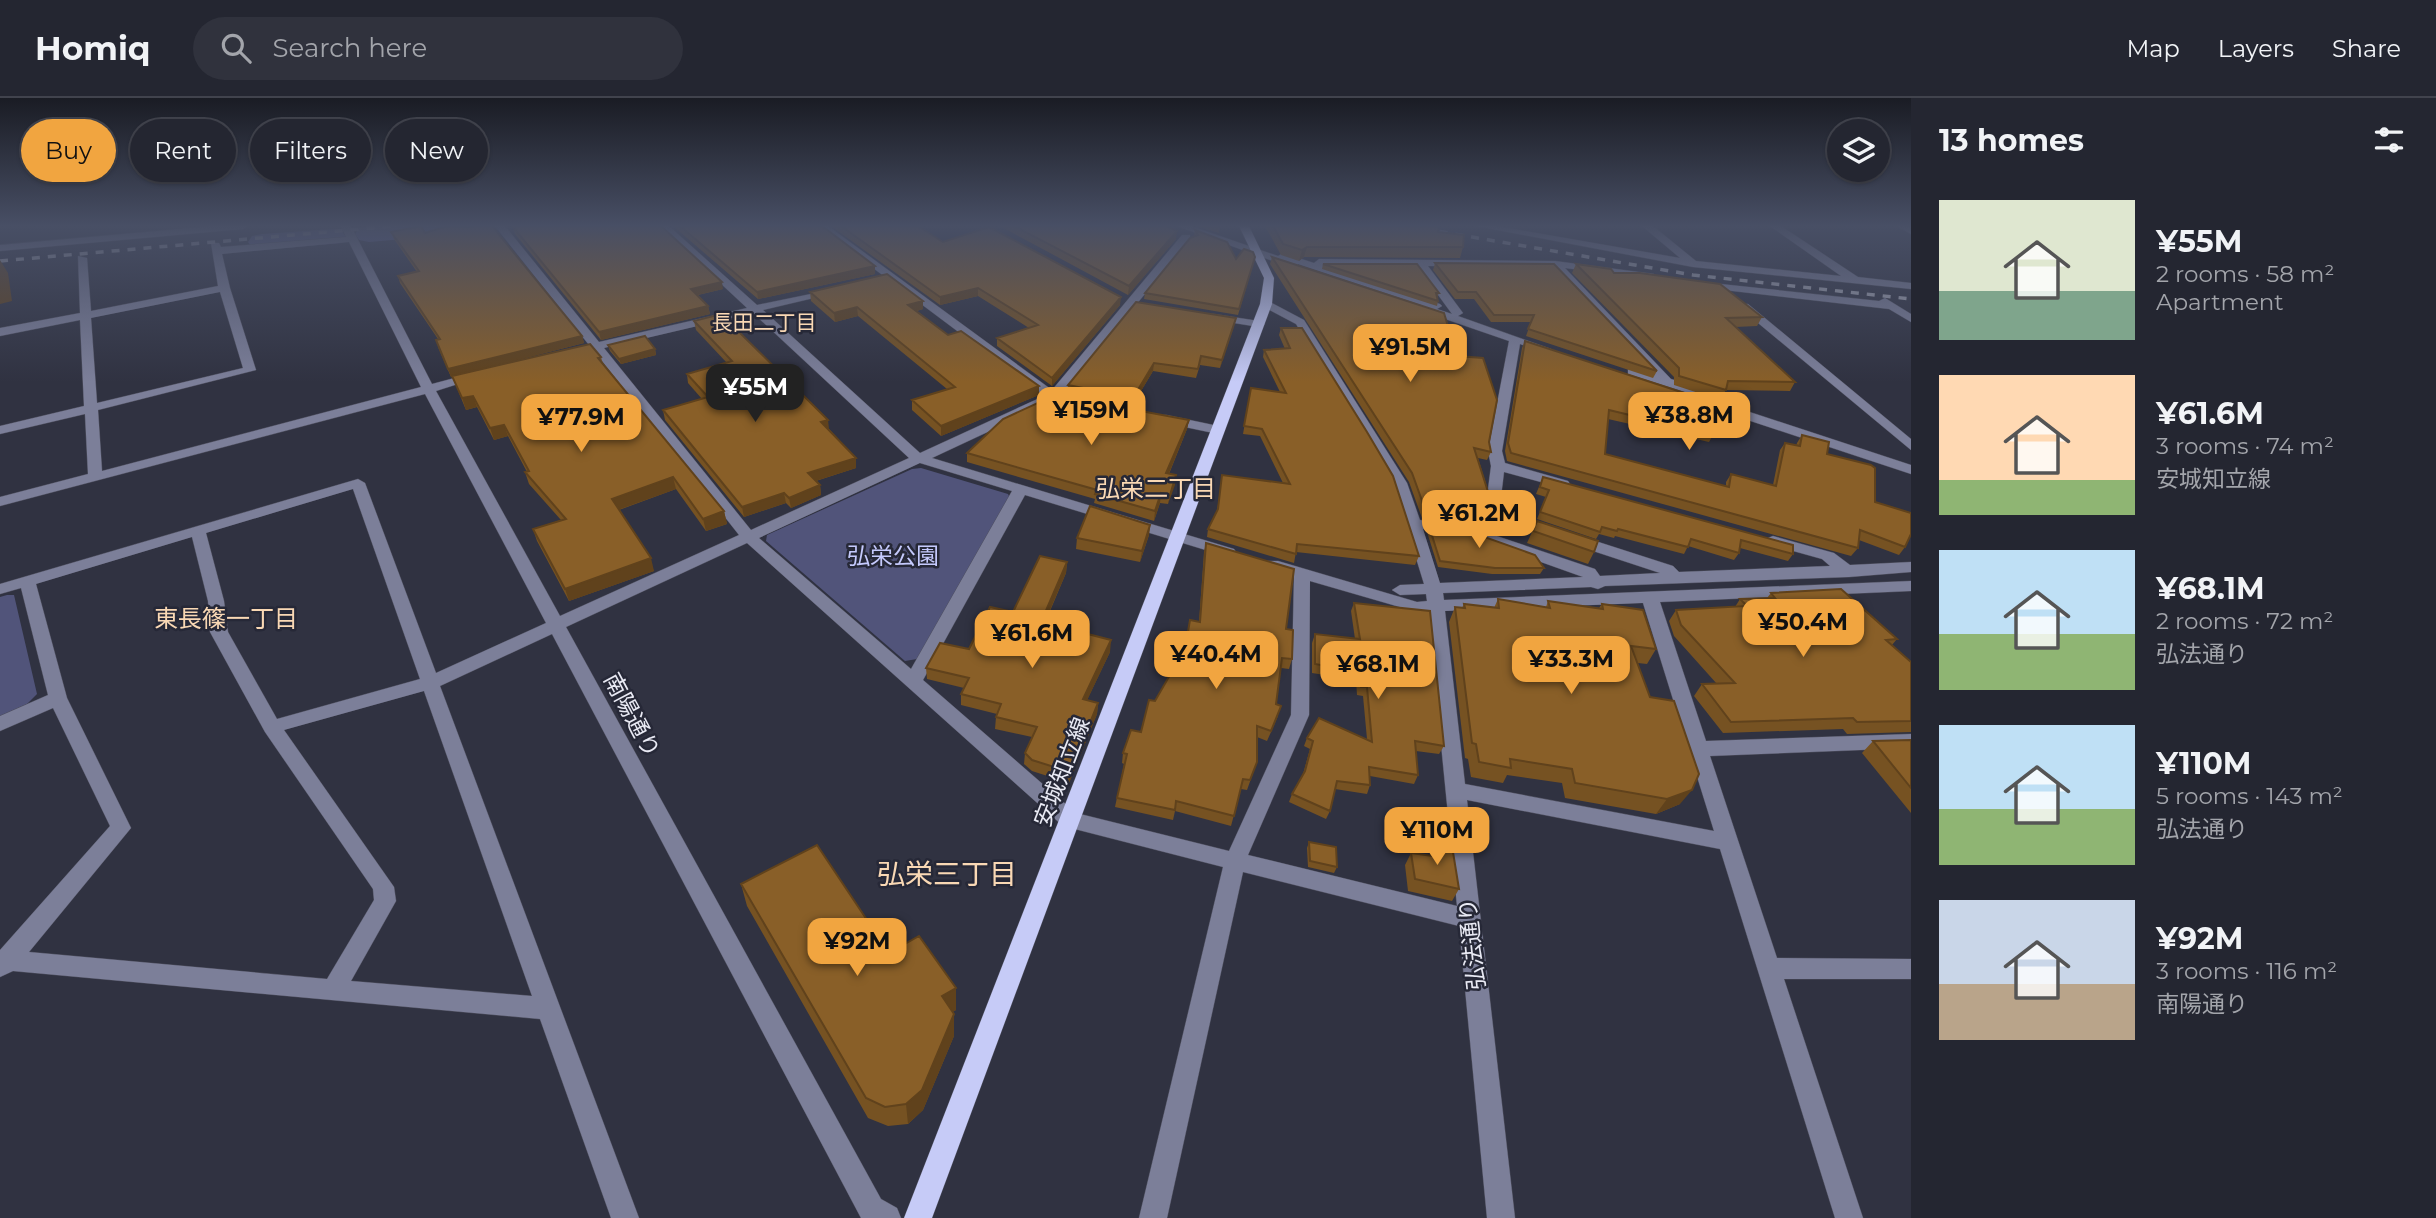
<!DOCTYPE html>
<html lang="en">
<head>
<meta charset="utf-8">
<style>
	body { margin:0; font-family:Montserrat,"Noto Sans JP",sans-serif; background:#30323d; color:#f1f3f6; height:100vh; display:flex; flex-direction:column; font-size:26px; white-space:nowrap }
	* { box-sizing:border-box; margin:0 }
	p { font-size:23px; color:#a3a5ab }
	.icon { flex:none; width:38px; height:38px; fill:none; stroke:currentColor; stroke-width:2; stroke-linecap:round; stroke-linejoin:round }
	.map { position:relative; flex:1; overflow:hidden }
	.drawer { display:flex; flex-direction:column; background:#242631; width:525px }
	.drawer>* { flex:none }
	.hud { position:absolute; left:21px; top:21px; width:665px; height:63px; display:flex; gap:14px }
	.tools { position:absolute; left:1827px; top:21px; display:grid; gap:14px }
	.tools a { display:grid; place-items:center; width:63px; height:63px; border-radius:50%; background:#242631; box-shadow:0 2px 5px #0004,0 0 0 2px #41434d; font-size:35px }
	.price { position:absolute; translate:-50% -60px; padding:0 16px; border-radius:14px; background:#f1a540; color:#111; font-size:23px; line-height:46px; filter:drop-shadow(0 2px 4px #0008) }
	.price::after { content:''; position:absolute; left:50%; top:42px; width:21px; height:16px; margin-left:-10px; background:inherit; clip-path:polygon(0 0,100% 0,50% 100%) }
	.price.selected { background:#222; color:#fff }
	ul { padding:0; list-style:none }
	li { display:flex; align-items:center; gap:21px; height:175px; padding:0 28px }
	li span { display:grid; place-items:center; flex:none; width:196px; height:140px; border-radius:0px; color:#555 }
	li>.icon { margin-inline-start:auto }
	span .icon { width:84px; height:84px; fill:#fffc; stroke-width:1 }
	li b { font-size:30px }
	h2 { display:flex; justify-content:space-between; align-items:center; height:84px; padding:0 28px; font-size:30px }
	.chip { padding:0 24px; border-radius:32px; background:#242631; box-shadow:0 2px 5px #0004,0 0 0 2px #41434d; font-size:24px; line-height:63px }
	.chip.selected { background:#f1a540; color:#111 }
	header { display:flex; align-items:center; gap:42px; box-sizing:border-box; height:98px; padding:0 35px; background:#242631; border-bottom:2px solid #41434d }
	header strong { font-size:33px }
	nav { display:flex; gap:38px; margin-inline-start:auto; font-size:24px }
	.search { width:490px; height:63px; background:#30323d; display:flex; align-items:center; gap:18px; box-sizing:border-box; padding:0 24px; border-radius:38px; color:#a3a5ab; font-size:26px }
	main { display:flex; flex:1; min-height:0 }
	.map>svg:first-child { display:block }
</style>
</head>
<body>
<header>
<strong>Homiq</strong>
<div class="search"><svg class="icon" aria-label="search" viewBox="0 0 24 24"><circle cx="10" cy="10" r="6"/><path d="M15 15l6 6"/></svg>Search here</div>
<nav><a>Map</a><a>Layers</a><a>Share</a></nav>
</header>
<main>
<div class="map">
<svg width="1911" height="1120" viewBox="0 0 1911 1120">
	<rect width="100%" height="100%" fill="#303241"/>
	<path fill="#51547a" d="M921 370 1008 396 1010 400 917 561 905 563 766 443 767 437 912 371Z
		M7 497H14L37 596 27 606 0 618V499Z"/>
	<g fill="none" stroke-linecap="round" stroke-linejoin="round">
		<path fill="#5d6099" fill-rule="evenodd" d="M371 128H475L471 134 462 136 369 144 359 142 355 136 359 130Z
			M332 131 342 133 346 139 342 145 262 152 252 150 248 144 252 138 262 136Z"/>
		<defs>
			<path id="minor" d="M213 128H248L243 131 0 153V147Z
				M341 128H351L432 286 477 274 483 278 436 293 560 518 739 437 594 253 582 254V248L589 247 495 128H505L599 244 747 210 659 128H669L757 207 835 191V195L763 212 920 355 1044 298 817 128H828L1052 292 1182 137H1190V141L1062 297 1068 298V304L1054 303 932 360 1234 451 1236 454 1234 457H1222L1025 397 923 582 1076 715 1229 753 1291 617 1294 479 1266 471 1264 467 1266 463H1278L1417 504 1427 503 1426 496 1400 497 1392 492 1400 487 1424 486 1393 385 1367 341 1296 226 1262 208V204H1270L1304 222 1407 385 1420 422 1467 428 1595 471 1600 478 1660 475 1508 425 1501 431 1493 426 1487 399 1491 368 1488 353 1509 243 1419 212 1417 210 1421 207 1298 166 1297 169H1289L1177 128H1191L1278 158 1283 155 1314 165 1319 161 1555 163 1654 176V180L1650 181 1565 170 1671 281 1701 290V296H1691L1628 276V270L1652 275 1552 169 1428 168 1463 215 1458 218 1551 251 1545 255 1520 246 1502 353 1505 365 1568 383 1570 386 1563 390 1504 374 1501 399 1505 414 1673 468 1679 474 1830 468 1822 461 1768 446 1765 443 1768 440 1773 438 1834 455 1850 467 1911 464V474L1849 479 1605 488 1598 491 1591 489 1443 495 1444 502 1911 483V493L1660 504 1706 643 1911 636V650L1710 658 1777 860 1911 861V881H1784L1863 1120H1835L1720 751 1467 702 1515 1120H1487L1459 828 1243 774 1167 1120H1139L1223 769 1063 728 747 445 566 529 881 1101 897 1110 901 1120H861L552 536 440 588 639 1120H611L540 921 13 873 0 879V852L110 728 53 610 0 633V618L48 597 21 490 0 496V486L358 381 365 385 436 575 546 525 425 296 0 408V399L88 376 85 316 0 336V328L84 308 80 222 0 238V230L80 215 78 158 87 160 91 213 218 188 211 145H219L221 149 346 139ZM349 144 421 289 102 373 98 312 256 272 230 190 222 156ZM1322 167 1417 168 1452 216 1437 211 1442 208 1440 206ZM220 194 243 270 97 305 91 220ZM753 215 909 360 751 432 604 250ZM920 365 1012 393 911 571 759 440ZM353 391 420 581 277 621 228 534 224 503 206 435ZM1423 431 1460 435 1583 479 1440 485ZM192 439 208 503 210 534 265 634 373 791 374 802 327 881 29 854 131 730 67 600 36 486ZM1310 483 1417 514H1428L1457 808 1248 757 1309 617ZM1643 505 1714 733 1465 686 1445 513ZM424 593 532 898 351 883 396 803 394 789 284 632Z
				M1476 128H1496L1680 160 1642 128H1653L1696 163 1841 178 1770 128H1781L1858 179 1911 185V191L1693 169Z
				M1897 128 1911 129V136Z
				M1702 184 1879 203 1885 200 1911 216V224L1889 211 1698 189V185Z
				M1740 206H1748L1911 341V352L1740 210Z
				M1213 216 1259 223 1265 226 1259 229 1209 221V217Z
				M1698 297 1911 367V376L1693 304V298Z
				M1166 317 1223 329 1225 332 1218 336 1161 324V318Z"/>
			<path id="major" d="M1239 128H1249L1274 180 1272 206 932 1120H904L1260 206 1264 180Z"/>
		</defs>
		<use href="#minor" stroke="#4e4f5e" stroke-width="1"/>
		<use href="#major" stroke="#4e4f5e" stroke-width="1"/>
		<use href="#minor" fill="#7c7f99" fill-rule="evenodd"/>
		<use href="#major" fill="#c6cbf7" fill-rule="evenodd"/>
		<path stroke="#a7a9b5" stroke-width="3.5" stroke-dasharray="8 8" stroke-linecap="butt" d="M1408 128 1693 177 1911 201
			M0 163 394 128"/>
	</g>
	<path fill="#765222" d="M673 128H822L875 176 758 201Z
		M831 128H918L943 144 1120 207 1052 288 997 248V240L1029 230 978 198 940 207Z
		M1000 128H1167L1176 141 1128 197Z
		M1197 128H1220L1219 135Z
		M1265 128H1434L1438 134 1463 149 1460 160 1304 159 1299 163 1281 157Z
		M513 129 723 191 698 197 708 208 710 216 601 242 515 136Z
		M1195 132 1236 161 1255 159 1238 217 1144 201 1145 195 1194 138Z
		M391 134 425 135 582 238 584 245 451 279 438 249V241L400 185 398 178 417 174 394 141Z
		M1272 159 1457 258 1489 344 1491 354 1487 362 1478 360 1498 425 1494 434 1467 425 1422 420 1409 384 1270 166Z
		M1435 165 1657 273 1653 280 1526 238 1531 224H1491L1474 201H1455L1433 172Z
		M1323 166 1439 195 1437 199 1438 203 1437 208 1322 171Z
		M1576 166 1614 175 1762 219 1757 228 1735 229 1795 284 1790 293 1726 292 1720 302 1674 287V279L1572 175Z
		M810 194 923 203V211L917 213 948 237 1039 288V297L941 338 912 312V302L947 291 858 218 835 224 811 203Z
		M1236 220 1220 270 1200 267 1196 280 1153 273 1132 308 1067 295 1068 287Z
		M694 223 829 331 856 360V370L816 383 820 387 821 397 791 410 786 405 744 419 665 322 663 312 702 301 688 285 687 276 727 265 696 232Z
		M1281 230 1419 458 1415 467 1296 454 1294 465 1207 439 1208 431 1217 413 1222 377 1283 385 1260 338 1243 336 1251 290 1280 294 1263 259 1264 252 1285 251 1279 237Z
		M1525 243 1713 337 1709 344 1608 321 1605 356 1726 388V384L1731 376 1773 387 1780 352 1785 345 1796 348 1797 345 1802 337 1827 356 1875 404 1905 449 1899 457 1859 442 1858 450 1851 458 1507 363 1505 353 1522 250Z
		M608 247 655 251 656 257 621 266 610 253Z
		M601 259 603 266 724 413 727 426 706 433 676 391 619 412 654 473 569 503 537 443 533 431 561 422 529 386 525 374H527L508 338 494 342 477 309 466 312 452 278Z
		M1189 322 1187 331 1169 376 1176 377 1168 406 1160 405 1154 423 1094 405 1095 401 967 364V355Z
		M1543 379 1793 456 1788 463 1740 450 1739 455 1734 462 1688 448 1684 456 1615 438 1614 440 1599 436 1596 441 1537 421 1546 399 1536 396Z
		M1537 423 1594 454 1588 466 1527 445Z
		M1150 427 1149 437 1140 464 1076 451 1077 440Z
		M1429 428 1544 470 1540 476H1492L1438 469 1427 434Z
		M1206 445 1286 531 1292 561 1289 571 1281 570 1276 606 1278 618 1267 643 1257 639V664L1247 692 1241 691 1231 728 1175 713 1173 722 1115 709 1124 666 1122 665 1123 655 1141 634 1155 603 1185 552 1199 524 1204 454Z
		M1067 464 1066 475 1045 525 1110 554 1087 602 1098 605 1097 616 1069 685 1032 673 1024 666 1025 655 1032 639 995 631 996 619 997 616 961 607V596L964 590 927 581 926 570 969 551 1013 514Z
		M1771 495 1897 541 1892 547 1911 564V634L1847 636 1843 631 1723 635 1694 598 1702 586H1717L1674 538 1669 523 1676 512 1735 509 1740 501 1767 500Z
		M1498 501 1546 509 1548 503 1599 510 1602 506 1656 551 1647 566 1638 565 1680 706 1656 716 1565 700 1562 685 1507 677 1503 685 1471 679 1468 661 1465 660 1449 524 1455 509 1462 510 1464 506 1494 510Z
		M1354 505 1444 648 1439 656 1416 653 1418 677 1414 686 1370 678V687L1367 696 1335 691 1330 713 1326 721 1289 704 1292 696 1303 676 1310 651 1304 648 1307 640 1367 641 1363 598 1357 597 1356 582 1312 575V545L1315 536 1355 541 1351 513Z
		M1911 642V715L1862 655 1873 643Z
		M1309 744 1337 769 1334 775 1308 769 1307 750Z
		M1436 746 1459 791 1452 803 1408 793 1405 767 1411 755 1429 758Z
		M741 786 889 855 956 912 952 914 954 916V938L923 1012 908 1026 888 1028 868 1020 747 808Z"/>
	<path fill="#60421c" d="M1177 133 1176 141 1128 197 1129 188Z
		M1307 149 1304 159 1299 163 1302 152Z
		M0 162 8 175 12 203 0 206Z
		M875 168V176L758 201 757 194Z
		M722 184 723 191 693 198 691 191Z
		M978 190V198L940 207V199Z
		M1121 199 1120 207 1052 288V280Z
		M923 203V211L909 215 908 207Z
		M708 208 710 216 601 242 599 234Z
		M857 209 858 218 835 224 834 215Z
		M1236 220 1234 228 1220 270 1222 262Z
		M582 238 584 245 451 279 448 271Z
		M655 251 656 257 621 266 619 261Z
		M1154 265 1153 273 1132 308 1133 300Z
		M1039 288V297L941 338V328Z
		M473 298 477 309 466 312 462 300Z
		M828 322 829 331 821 324Z
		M1189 322 1187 331 1165 385 1166 375Z
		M504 327 508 338 494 342 490 330Z
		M856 360V370L809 385 808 375Z
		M1176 377 1175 387 1168 406 1170 397Z
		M673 379 676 391 615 413 612 401Z
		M820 387 821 397 791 410 789 400Z
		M784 395 786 405 744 419 742 409Z
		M1161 395 1160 405 1154 423 1155 413Z
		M724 413 727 426 706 433 703 421Z
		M1150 427 1149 437 1140 464 1142 453Z
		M651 460 654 473 569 503 565 491Z
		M1067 464 1066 475 1040 535 1041 524Z
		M1111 542 1110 554 1082 613 1083 601Z
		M1098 605 1097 616 1069 685 1070 674Z
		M1692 692 1680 706 1656 716 1667 701Z
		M956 890V912L942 920V898Z
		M954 916V938L923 1012 908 1026 906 1006Z"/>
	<path fill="#895f28" stroke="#60421c" stroke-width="2" d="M421 128 425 135 447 128 468 129 476 128H492L582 238 448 271 436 242 440 241 398 178 419 173 391 134Z
		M517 128H661L722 184 691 191 708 208 599 234 513 129Z
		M680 128H822L875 168 757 194Z
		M841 128H918L943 144 989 129 1121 199 1052 280 997 240 1038 227 978 190 940 199Z
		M1014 128H1167L1177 133 1129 188Z
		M1273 128H1434L1439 129 1438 134 1464 137 1463 149H1307L1302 152 1283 146Z
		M1195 132 1227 144 1236 161 1244 151 1253 154 1255 159 1239 211 1145 195 1190 140 1198 137Z
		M1272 159 1444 215 1457 258 1483 260 1497 302 1489 344 1491 354 1474 350 1498 425 1471 417 1425 411 1412 375Z
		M1435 165 1554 166 1657 273 1528 231 1534 217H1494L1476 194H1458Z
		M1323 166H1417L1439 195H1436L1438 203Z
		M1576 166 1611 171 1614 175H1640L1720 186 1762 219 1726 220 1795 284 1728 283 1726 292 1679 278V270Z
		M887 176 923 203 908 207 948 237 961 233 1039 288 941 328 912 302 955 289 857 209 834 215 810 194Z
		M1136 204 1236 220 1222 262 1201 258 1198 271 1154 265 1133 300 1068 287Z
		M717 217 730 230 734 229 828 322 821 324 856 360 808 375 820 387 789 400 784 395 742 409 663 312 708 299 687 276 732 263 694 223Z
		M1281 230H1302L1367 334 1393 378 1419 458 1297 446 1296 456 1208 431 1218 411 1222 377 1290 386 1262 331 1244 328 1251 290 1286 295 1264 252 1290 250Z
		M645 238 655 251 619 261 608 247Z
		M1525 243 1721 307 1713 337 1609 312 1605 356 1729 389 1731 376 1776 388 1785 345 1800 348 1802 337 1829 344 1827 356 1871 367 1875 370V404L1911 415V436L1905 449 1860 432 1858 450 1511 355 1508 345Z
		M590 246 601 259 598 260 724 413 703 421 673 379 612 401 651 460 565 491 533 431 566 421 525 374 529 373 504 327 490 330 473 298 462 300 452 278Z
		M1055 297 1189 322 1166 375 1176 377 1170 397 1161 395 1155 413 1095 396 1097 392 967 355 1003 321Z
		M1543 379 1793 447V456L1741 442 1739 455 1691 441 1688 449 1618 431 1617 433 1602 429 1600 434 1540 414 1549 392 1540 389Z
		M1090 408 1150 427 1142 453 1077 440Z
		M1537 423 1598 443 1594 454 1533 433Z
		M1429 428 1462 431 1535 457 1544 470H1495L1440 463Z
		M1206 445 1294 471 1286 531 1293 532 1292 561 1282 560 1276 606 1281 608 1271 633 1257 628V664L1250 682 1243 681 1234 718 1176 703 1175 712 1117 700 1127 656 1123 655 1131 632 1141 634 1149 602 1155 603 1185 551 1190 522 1200 524Z
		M1040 458 1067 464 1041 524 1111 542 1083 601 1098 605 1070 674 1032 662 1025 655 1037 629 996 619 1001 606 961 596 969 580 926 570 940 545 969 551 990 509 1013 514Z
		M1841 491 1897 541 1886 542 1911 564V623L1857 624 1853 620 1731 624 1702 586 1735 585 1681 527 1676 512 1747 508 1740 501 1775 500 1771 495Z
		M1498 501 1550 510 1548 503 1603 511 1602 506 1643 512 1656 551 1631 548 1650 599 1674 603 1699 676 1692 692 1667 701 1575 685 1572 671 1510 661 1511 670 1479 664 1476 646 1472 645 1455 509 1465 510 1464 506 1499 510Z
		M1354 505 1430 513 1444 648 1415 643 1418 677 1369 669 1370 687 1337 683 1330 713 1292 696 1305 673 1313 643 1307 640 1319 620 1372 644 1367 589H1361L1359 574 1315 566V536L1360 541Z
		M1911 642V690L1873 643Z
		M1309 744 1336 749 1337 769 1310 763Z
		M1436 746 1452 748 1459 791 1415 781 1411 755 1432 758Z
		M817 747 889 855 919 838 956 890 942 898 954 916 922 992 906 1006 885 1009 866 1000 741 786Z"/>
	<linearGradient id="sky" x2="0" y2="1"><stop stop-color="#1a1c24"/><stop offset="0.45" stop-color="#484f65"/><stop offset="1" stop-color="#484f65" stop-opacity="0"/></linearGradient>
	<rect width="1911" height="284" fill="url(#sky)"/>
	<g text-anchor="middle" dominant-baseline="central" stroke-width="5" stroke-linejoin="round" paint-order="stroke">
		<g font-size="21" fill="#f9d8b4" stroke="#262837">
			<text x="764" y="224">長田二丁目</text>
		</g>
		<g font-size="23" fill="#c5cafd" stroke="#262837">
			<text x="893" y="458">弘栄公園</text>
		</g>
		<g font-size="23" fill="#e9eaf4" stroke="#262837">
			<text transform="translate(632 617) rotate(62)">南陽通り</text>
			<text transform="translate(1062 674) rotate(-69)">安城知立線</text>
			<text transform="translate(1472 846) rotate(-96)">弘法通り</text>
		</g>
		<g font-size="24" fill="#f9d8b4" stroke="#262837">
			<text x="1156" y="390">弘栄二丁目</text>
			<text x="226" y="520">東長篠一丁目</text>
		</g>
		<g font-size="28" fill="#f9d8b4" stroke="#262837">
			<text x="947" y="776">弘栄三丁目</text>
		</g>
	</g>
</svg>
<div class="tools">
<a><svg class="icon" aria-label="layers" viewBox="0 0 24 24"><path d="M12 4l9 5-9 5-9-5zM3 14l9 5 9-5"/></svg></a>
</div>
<b class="price" style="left:1410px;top:286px">¥91.5M</b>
<b class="price selected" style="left:755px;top:326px">¥55M</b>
<b class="price" style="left:1091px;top:349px">¥159M</b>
<b class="price" style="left:1689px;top:354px">¥38.8M</b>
<b class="price" style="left:581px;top:356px">¥77.9M</b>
<b class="price" style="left:1479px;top:452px">¥61.2M</b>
<b class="price" style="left:1803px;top:561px">¥50.4M</b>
<b class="price" style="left:1032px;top:572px">¥61.6M</b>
<b class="price" style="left:1216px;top:593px">¥40.4M</b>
<b class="price" style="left:1571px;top:598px">¥33.3M</b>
<b class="price" style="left:1378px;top:603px">¥68.1M</b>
<b class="price" style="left:1437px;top:769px">¥110M</b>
<b class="price" style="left:857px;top:880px">¥92M</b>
<div class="hud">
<a class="chip selected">Buy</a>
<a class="chip">Rent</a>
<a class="chip">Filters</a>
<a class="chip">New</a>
</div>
</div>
<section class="drawer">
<h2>13 homes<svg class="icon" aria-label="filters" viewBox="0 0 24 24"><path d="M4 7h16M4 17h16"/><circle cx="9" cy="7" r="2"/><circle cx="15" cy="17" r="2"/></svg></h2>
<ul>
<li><span style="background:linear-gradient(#dfe7d0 65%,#7fa58c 0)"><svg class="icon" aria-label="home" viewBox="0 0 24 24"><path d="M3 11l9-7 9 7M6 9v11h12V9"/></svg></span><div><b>¥55M</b><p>2 rooms · 58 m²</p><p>Apartment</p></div></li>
<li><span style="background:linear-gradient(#ffd9b3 75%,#8fb573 0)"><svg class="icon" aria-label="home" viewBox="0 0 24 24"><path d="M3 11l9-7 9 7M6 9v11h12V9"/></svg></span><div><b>¥61.6M</b><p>3 rooms · 74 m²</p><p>安城知立線</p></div></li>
<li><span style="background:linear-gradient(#bfe0f5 60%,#8fb573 0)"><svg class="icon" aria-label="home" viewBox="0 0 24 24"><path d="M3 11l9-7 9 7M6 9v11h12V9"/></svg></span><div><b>¥68.1M</b><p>2 rooms · 72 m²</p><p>弘法通り</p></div></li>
<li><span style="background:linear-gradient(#bfe0f5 60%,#8fb573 0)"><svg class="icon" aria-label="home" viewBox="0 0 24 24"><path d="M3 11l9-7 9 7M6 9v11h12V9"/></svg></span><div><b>¥110M</b><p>5 rooms · 143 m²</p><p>弘法通り</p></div></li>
<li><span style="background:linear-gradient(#c9d6e8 60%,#b9a48a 0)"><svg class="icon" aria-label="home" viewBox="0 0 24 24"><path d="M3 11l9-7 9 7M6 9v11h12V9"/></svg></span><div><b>¥92M</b><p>3 rooms · 116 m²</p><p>南陽通り</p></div></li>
</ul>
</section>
</main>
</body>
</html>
